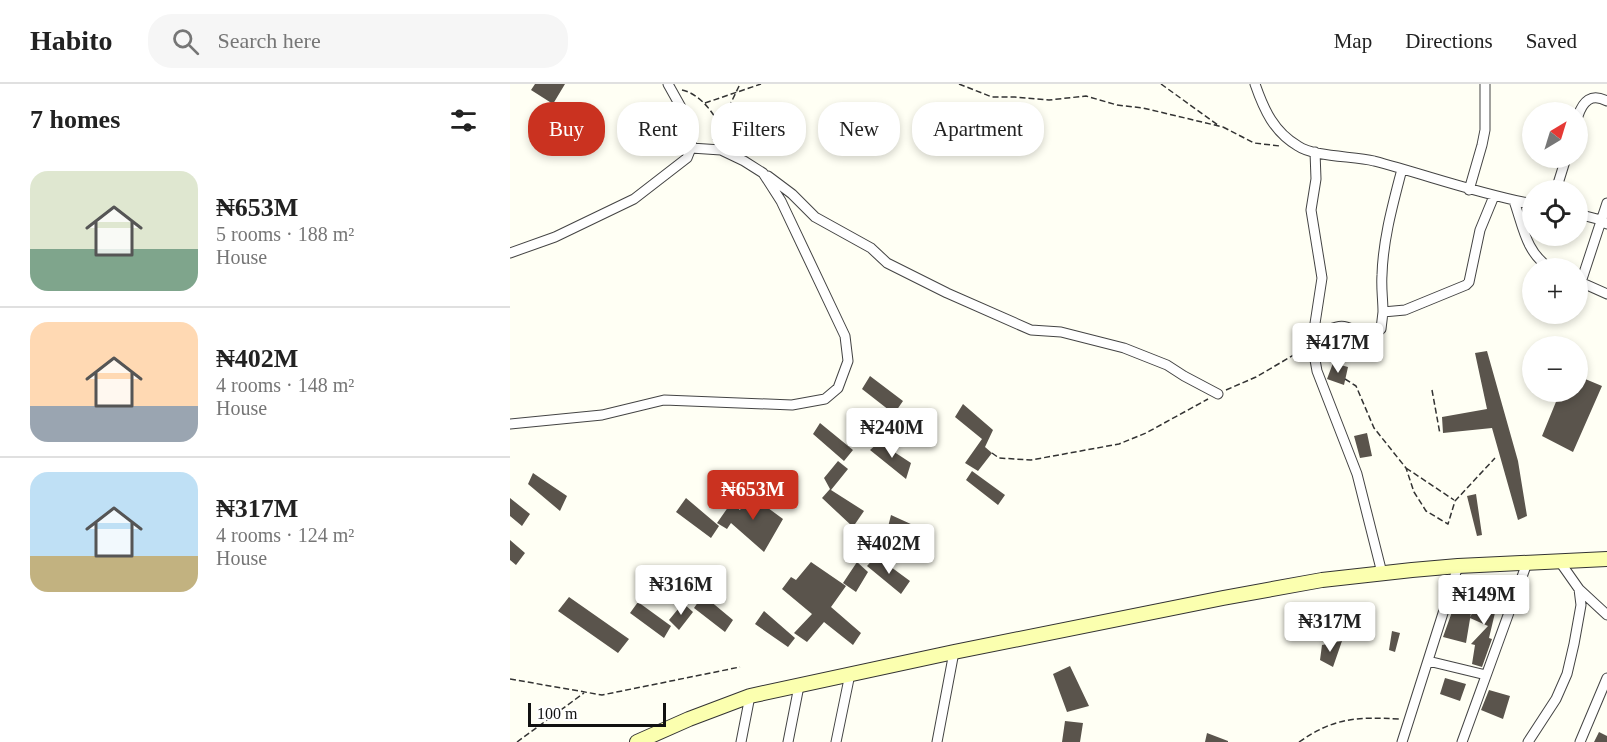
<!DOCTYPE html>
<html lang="en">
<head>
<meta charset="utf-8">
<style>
	body { margin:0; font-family:Georgia,serif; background:#f6f6f6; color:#222; height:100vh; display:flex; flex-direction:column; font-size:22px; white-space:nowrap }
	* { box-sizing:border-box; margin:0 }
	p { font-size:20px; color:#767676 }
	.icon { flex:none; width:33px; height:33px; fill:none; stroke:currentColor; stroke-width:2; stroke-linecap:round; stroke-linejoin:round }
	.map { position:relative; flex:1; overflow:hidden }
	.drawer { display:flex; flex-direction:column; background:#fff; width:510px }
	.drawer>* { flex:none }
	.hud { position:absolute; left:18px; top:18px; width:570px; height:54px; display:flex; gap:12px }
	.needle { width:39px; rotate:38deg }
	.fabs { position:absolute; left:1012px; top:18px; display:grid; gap:12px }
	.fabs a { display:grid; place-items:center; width:66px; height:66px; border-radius:50%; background:#fff; box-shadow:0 3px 9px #0003; font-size:30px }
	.scale { position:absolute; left:18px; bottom:15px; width:138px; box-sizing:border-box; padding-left:6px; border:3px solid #111; border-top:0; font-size:16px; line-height:21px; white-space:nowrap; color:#111; -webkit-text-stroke:4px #fff; paint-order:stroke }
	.price { position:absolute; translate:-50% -51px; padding:0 14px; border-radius:6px; background:#fff; color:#222; font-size:20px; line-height:39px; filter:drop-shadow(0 2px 3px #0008) }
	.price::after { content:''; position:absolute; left:50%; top:36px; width:18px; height:14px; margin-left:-9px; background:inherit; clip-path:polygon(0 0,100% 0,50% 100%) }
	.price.on { background:#ca3220; color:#fff }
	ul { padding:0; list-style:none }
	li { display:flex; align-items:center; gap:18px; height:150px; padding:0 30px }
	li+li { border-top:2px solid #e0e0e0 }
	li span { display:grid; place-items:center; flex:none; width:168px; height:120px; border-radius:18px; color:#555 }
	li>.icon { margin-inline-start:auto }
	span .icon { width:72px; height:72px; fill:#fffc; stroke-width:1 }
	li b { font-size:26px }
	h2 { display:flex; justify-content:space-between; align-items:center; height:72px; padding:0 30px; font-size:26px }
	.pill { padding:0 21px; border-radius:24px; background:#fff; box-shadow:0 3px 9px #0003; font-size:21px; line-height:54px }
	.pill.on { background:#ca3220; color:#fff }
	header { display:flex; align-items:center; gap:36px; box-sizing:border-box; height:84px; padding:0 30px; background:#fff; border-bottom:2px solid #e0e0e0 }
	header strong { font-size:28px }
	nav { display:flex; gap:33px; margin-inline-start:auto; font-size:21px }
	.search { width:420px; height:54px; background:#f6f6f6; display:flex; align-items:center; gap:15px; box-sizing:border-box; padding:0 21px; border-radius:24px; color:#767676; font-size:22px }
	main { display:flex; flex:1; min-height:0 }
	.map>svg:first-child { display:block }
</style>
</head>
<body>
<header>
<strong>Habito</strong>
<div class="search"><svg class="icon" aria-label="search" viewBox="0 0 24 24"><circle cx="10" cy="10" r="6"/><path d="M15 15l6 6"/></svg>Search here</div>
<nav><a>Map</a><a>Directions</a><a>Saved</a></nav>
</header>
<main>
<section class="drawer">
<h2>7 homes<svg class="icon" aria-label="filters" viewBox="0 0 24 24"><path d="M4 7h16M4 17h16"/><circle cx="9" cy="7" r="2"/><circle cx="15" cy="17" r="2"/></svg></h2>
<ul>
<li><span style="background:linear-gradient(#dfe7d0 65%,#7fa58c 0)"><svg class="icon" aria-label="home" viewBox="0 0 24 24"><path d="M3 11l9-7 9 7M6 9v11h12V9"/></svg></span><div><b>₦653M</b><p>5 rooms · 188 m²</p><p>House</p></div></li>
<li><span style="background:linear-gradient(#ffd9b3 70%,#9aa5b1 0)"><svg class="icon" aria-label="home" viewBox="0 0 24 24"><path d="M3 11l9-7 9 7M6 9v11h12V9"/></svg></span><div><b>₦402M</b><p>4 rooms · 148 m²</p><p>House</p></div></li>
<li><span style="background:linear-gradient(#bfe0f5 70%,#c2b280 0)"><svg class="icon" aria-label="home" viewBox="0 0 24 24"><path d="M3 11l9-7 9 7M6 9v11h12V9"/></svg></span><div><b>₦317M</b><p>4 rooms · 124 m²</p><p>House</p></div></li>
</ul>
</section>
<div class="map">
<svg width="1097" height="658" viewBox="0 0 1097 658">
	<rect width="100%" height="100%" fill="#fffff4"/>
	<path fill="#5a544c" d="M25 0H55L43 20 21 6Z
		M977 267 1008 377 1017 432 1008 436 982 344 933 349 932 333 977 325 965 269Z
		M823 279 838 283 834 301 817 295Z
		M360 292 393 317 384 330 352 305Z
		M1068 292 1092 302 1063 368 1032 352 1050 308H1068Z
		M453 320 483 346 475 363 482 369 468 387 455 379 472 355 445 333Z
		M378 329 389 337 375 356 365 346Z
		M310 339 343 366 334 377 303 350Z
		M857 349 862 372 850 374 844 352Z
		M369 358 401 379 396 395 360 366Z
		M328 377 338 385 321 406 354 427 343 443 312 414 320 405 314 394Z
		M462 387 495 411 488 421 456 396Z
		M23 389 57 412 50 427 18 400Z
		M239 410 273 435 254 468 221 439 217 445 207 439 221 419 230 426Z
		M966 410 972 451 967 452 957 412Z
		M0 414 20 430 12 442 0 432Z
		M176 414 209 442 201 454 166 428Z
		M381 431 414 446 412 460 377 447Z
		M0 456 15 469 6 481 0 476Z
		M366 472 400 497 391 510 357 482Z
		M301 478 336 502 321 523 351 549 343 561 314 538 297 558 284 549 302 530 272 505 281 493 286 496Z
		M347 478 358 488 346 508 333 499Z
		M970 509 989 512 979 554 982 555 972 583 962 580 965 561 961 560 978 542 960 534Z
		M193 511 223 536 215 548 184 524Z
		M59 513 119 555 108 569 48 527Z
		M128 518 161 542 154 554 120 529Z
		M173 519 183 528 169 546 159 536Z
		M943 525 961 529 956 559 933 553Z
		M254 527 285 554 278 563 245 540Z
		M882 547 890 549 885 568 879 566Z
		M832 557 823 583 810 576 812 561Z
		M560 582 579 622 557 628 543 590Z
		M935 594 956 600 950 617 930 610Z
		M979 606 1000 612 993 635 971 626Z
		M555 637 573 639 570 658H552Z
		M1089 648 1097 652V658H1084Z
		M697 649 718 657V658H695Z"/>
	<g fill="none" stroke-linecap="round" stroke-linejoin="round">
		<defs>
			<path id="street" d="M745 0C754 26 764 48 788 62 804 73 843 72 864 77 917 91 969 110 1023 120
				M1068 32C1073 17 1081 9 1097 17
				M805 68 806 95 801 126 812 194 802 259 807 287 847 390 872 489
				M892 85C883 120 873 155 872 191 871 203 873 216 873 228L895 226 956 201 959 198 970 146 984 112
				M258 92 282 110 305 133 361 164 377 179 437 209 521 246 551 248 614 264 657 281 674 292 708 310
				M959 106 972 61 975 46V0
				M1046 106 1056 74
				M1004 117C1013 142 1016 169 1040 184
				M1068 130 1091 136 1097 140
				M0 169 45 153 124 115 177 74 181 64 182 43 158 0
				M1068 197 1097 210
				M1071 198 1097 119
				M802 259C811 251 827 236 841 245 845 247 846 252 851 255H860L871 245 873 228
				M0 340 92 331 154 316 282 321 315 315 328 304 338 277 335 252 271 117 253 89 234 77 211 66 181 64
				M1069 505 1097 531
				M918 577 976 591
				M231 658 240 612
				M278 658 289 602
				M326 658 340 590
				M427 658 444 568
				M892 658 948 482
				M952 658 1017 479
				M1018 658 1046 615 1057 590 1064 560 1071 521 1069 505 1050 478
				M1070 658 1097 594"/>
			<path id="secondary" d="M127 658 179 635 240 612 444 568 713 514 812 496 902 486 948 482 1097 475"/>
		</defs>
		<use href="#street" stroke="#444" stroke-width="11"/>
		<use href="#secondary" stroke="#333" stroke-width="16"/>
		<path stroke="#333" stroke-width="1.5" stroke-dasharray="6 3" stroke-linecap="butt" d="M449 0 482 13H505L539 16 576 12 607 21 633 24 713 43
			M651 0 708 41
			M172 6C195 11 210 39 218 59
			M195 19 251 0
			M713 43 744 59 770 62
			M203 56 230 0
			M835 295 846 302 864 344 896 384 904 408 916 427 938 440 945 417 985 374
			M716 306 746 293 794 265
			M922 306 930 350
			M482 369 489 374 521 376 609 360 636 349 698 315
			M896 384 944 416
			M0 595 92 611 230 583
			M7 658 74 609
			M789 658C825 633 847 633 890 635"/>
		<use href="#street" stroke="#fff" stroke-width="9"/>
		<use href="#secondary" stroke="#fbffaf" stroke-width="14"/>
	</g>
</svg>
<div class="fabs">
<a><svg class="needle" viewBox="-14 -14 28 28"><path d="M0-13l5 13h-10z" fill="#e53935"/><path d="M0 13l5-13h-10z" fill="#767676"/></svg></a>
<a><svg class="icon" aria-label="locate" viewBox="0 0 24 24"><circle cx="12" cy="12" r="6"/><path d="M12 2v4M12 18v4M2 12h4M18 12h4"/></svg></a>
<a>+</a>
<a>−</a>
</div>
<div class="scale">100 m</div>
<b class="price" style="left:828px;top:290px">₦417M</b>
<b class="price" style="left:382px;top:375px">₦240M</b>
<b class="price on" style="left:243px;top:437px">₦653M</b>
<b class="price" style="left:379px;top:491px">₦402M</b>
<b class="price" style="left:171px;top:532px">₦316M</b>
<b class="price" style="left:974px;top:542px">₦149M</b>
<b class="price" style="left:820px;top:569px">₦317M</b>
<div class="hud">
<a class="pill on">Buy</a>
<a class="pill">Rent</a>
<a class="pill">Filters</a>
<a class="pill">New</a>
<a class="pill">Apartment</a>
</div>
</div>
</main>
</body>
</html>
